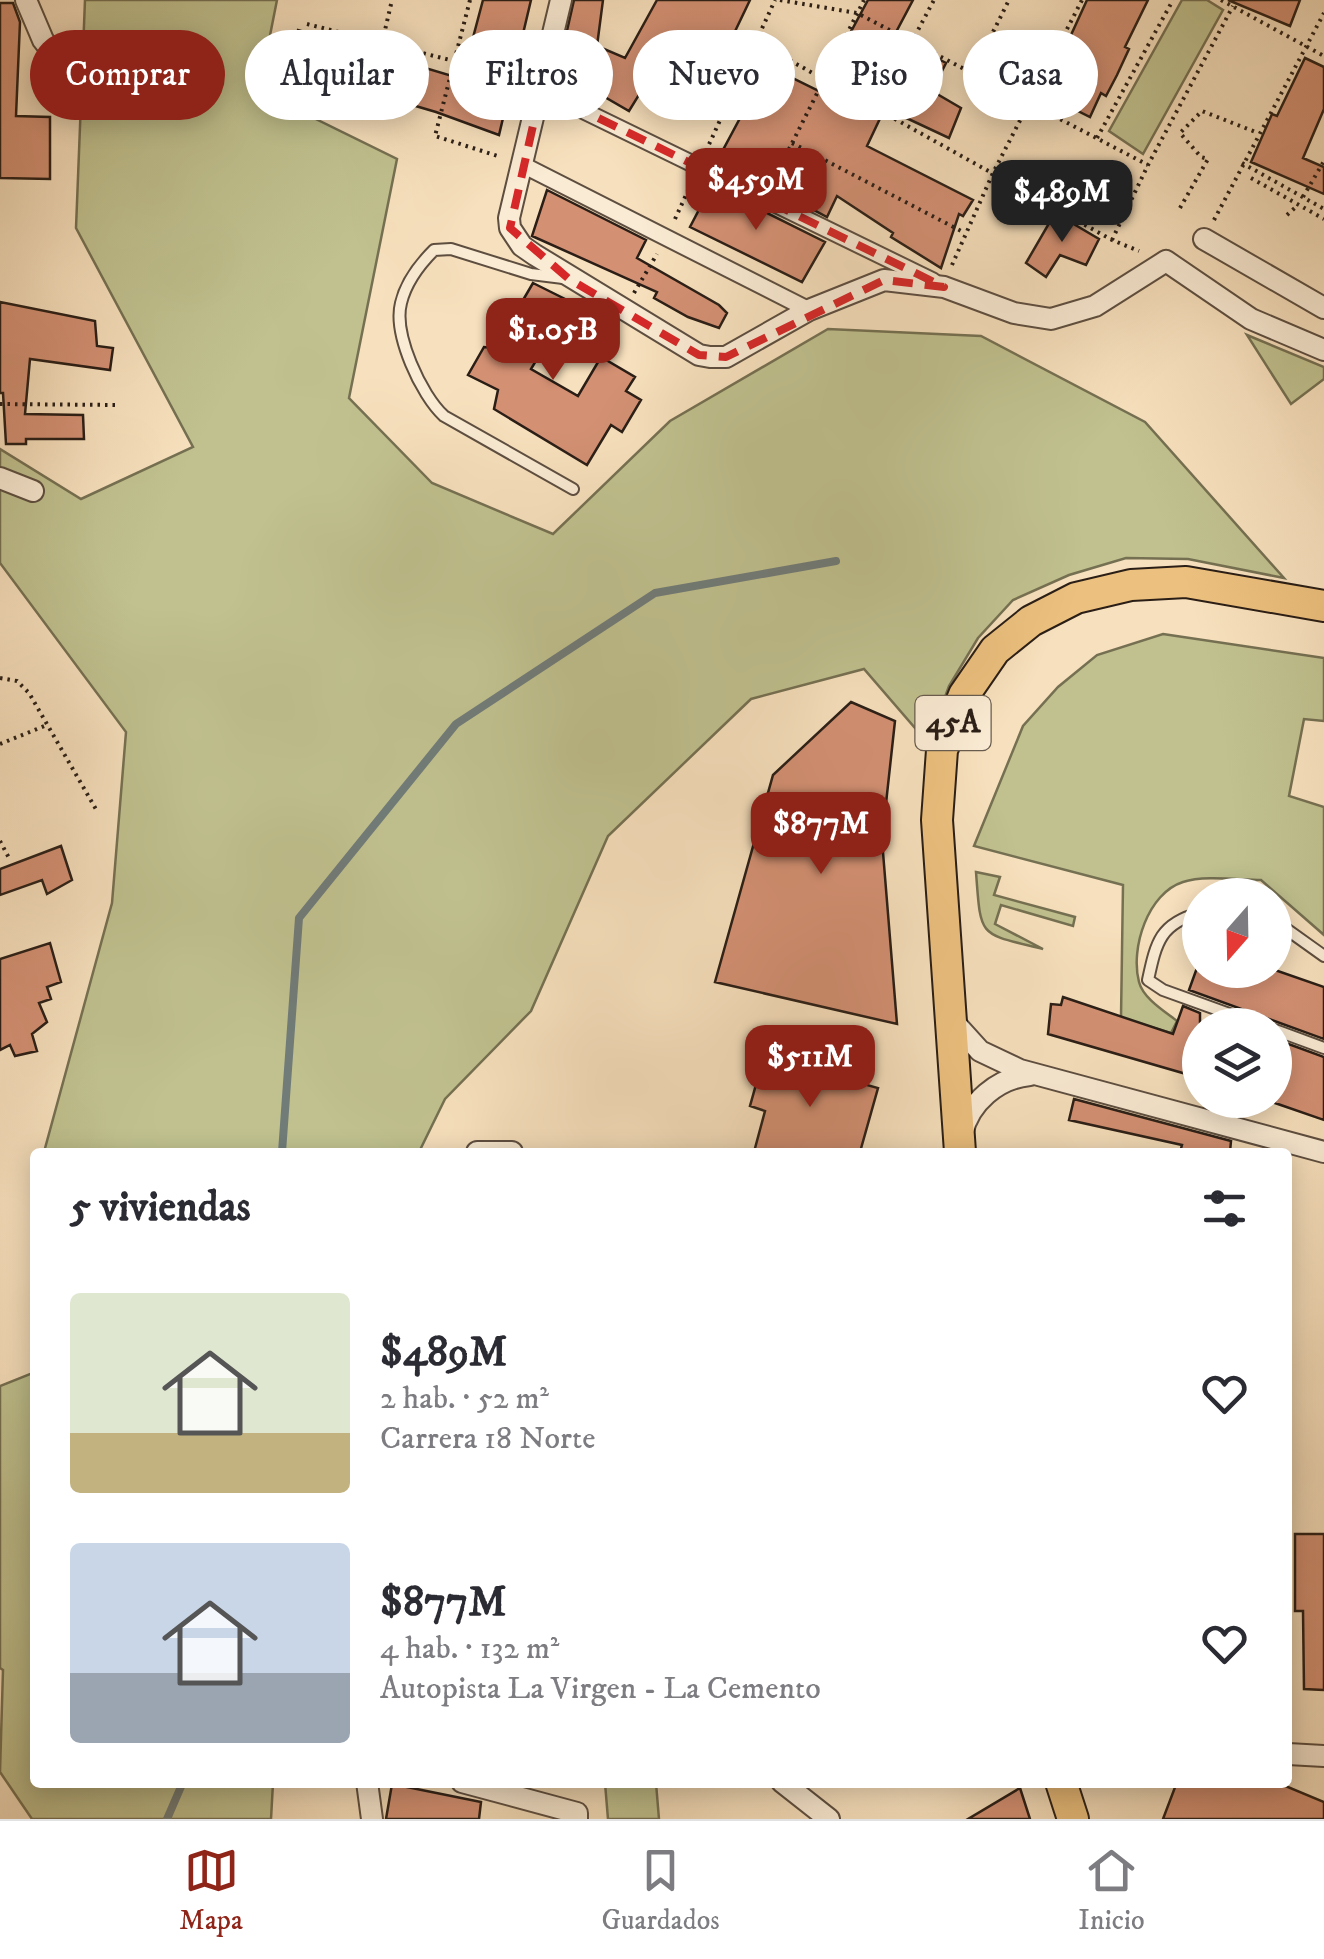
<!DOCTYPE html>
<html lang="es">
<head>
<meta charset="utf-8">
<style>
	body { margin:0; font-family:"IM FELL DW Pica",serif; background:#f2f2f3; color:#2b2b33; height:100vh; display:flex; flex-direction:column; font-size:38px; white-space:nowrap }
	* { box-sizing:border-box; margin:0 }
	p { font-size:32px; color:#7c7c81 }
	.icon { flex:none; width:55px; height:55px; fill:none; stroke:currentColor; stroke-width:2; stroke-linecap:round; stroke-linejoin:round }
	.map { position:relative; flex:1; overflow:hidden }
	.details { position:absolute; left:30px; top:1148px; width:1262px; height:640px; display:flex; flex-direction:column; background:#fff; border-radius:10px; box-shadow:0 5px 25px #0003 }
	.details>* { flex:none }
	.top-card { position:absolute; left:30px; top:30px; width:1265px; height:90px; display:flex; gap:20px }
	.needle { width:65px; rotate:200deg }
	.fabs { position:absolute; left:1182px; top:878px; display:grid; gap:20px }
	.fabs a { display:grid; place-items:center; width:110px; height:110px; border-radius:50%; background:#fff; box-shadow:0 5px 25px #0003; font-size:50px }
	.price { position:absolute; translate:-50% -85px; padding:0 22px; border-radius:20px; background:#8f2418; color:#fff; font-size:32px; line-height:65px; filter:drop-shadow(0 2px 5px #0008) }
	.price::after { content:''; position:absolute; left:50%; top:60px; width:30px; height:22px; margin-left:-15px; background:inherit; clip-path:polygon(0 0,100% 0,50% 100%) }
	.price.current { background:#222; color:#fff }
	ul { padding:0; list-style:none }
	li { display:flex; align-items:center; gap:30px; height:250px; padding:0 40px }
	li span { display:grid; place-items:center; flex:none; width:280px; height:200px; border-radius:10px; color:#555 }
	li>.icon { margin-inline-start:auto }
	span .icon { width:120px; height:120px; fill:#fffc; stroke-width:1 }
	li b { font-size:42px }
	h2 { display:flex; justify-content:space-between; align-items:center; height:120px; padding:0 40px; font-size:42px }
	.pill { padding:0 35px; border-radius:45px; background:#fff; box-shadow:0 5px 25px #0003; font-size:35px; line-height:90px }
	.pill.current { background:#8f2418; color:#fff }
	.tab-bar { display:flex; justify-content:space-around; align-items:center; height:140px; border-top:2px solid #e1e1e2; background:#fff; font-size:28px; color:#7c7c81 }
	.tab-bar a { display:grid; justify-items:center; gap:5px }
	.tab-bar .current { color:#8f2418 }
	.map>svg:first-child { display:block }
</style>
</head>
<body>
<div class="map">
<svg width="1324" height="1819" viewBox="0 0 1324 1819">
	<rect width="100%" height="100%" fill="#f7e0bd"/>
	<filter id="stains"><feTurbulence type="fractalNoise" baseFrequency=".002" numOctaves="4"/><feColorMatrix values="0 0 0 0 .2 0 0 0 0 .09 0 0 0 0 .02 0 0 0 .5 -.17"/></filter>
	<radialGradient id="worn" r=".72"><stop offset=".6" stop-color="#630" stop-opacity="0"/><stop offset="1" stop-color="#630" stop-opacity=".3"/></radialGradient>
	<path fill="#c0c18f" stroke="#757052" stroke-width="2.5" d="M85 0H277L259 91 397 159 349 398 432 483 553 534 670 421 828 329 981 336 1145 422 1284 578 1188 559 1126 558 1069 575 1013 600 978 638 949 686 928 743 864 669 751 699 608 836 531 1011 445 1099 419 1152H44L112 903 126 732 0 563V449L81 499 193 447 76 228Z
		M1182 0H1207L1223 10 1143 154 1109 131Z
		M1247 335 1324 367V379L1291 404Z
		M1163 634 1324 658V721L1304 719 1289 796 1324 807V935L1261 880C1238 880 1205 875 1183 882 1148 893 1130 948 1139 982 1143 998 1164 1011 1177 1021L1171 1033 1121 1018 1123 885 974 846 1023 726 1058 687 1097 655Z
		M976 872 1000 877 994 895 1075 917 1073 926 1001 905 995 924 1043 949C978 933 981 939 976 872Z
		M35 1372V1782L273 1783 271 1819H32L0 1772 3 1670 0 1668V1386Z
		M605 1783H656L659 1819H608Z"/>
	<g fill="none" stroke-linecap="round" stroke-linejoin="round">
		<path stroke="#717c79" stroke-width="8" d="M282 1152 299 918 456 724 655 593 836 561
			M167 1819 183 1782"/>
	</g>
	<path fill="#d39073" stroke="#2a1e16" stroke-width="2.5" d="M483 0H531L499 135 436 112 286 68 298 30 462 79Z
		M574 0H603L597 46 625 58 657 0H750L728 46 720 41 686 115 640 93 629 111 558 70Z
		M868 0H913L894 36 946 63 932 91 961 108 949 138 885 108 867 146 973 200 963 216 959 214 941 268 891 237 893 233 837 196 827 217 814 210 818 194 771 160 759 184 716 163 768 66 819 91Z
		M1087 0H1148L1125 47 1129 49 1117 75 1106 96 1101 93 1090 117 1044 94Z
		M1228 0H1300L1290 26Z
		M0 3H13L20 22 16 116 50 117V179L0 178Z
		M1305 58 1324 67V109L1303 158 1324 167V194L1251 162 1272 114 1277 116Z
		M705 182 825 242 802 282 690 227 703 202 698 200Z
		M547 190 646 240 637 258 719 305 727 313 719 328 688 317 654 298 657 292 532 236Z
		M1055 213 1099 239 1086 265 1060 255 1046 277 1026 263Z
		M533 283 571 302 531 369 578 396 601 357 635 377 626 391 641 400 622 432 611 425 587 465 494 409 498 390 468 375 484 347 495 348Z
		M0 302 95 321 97 346 113 348 110 370 30 359 25 414 83 415 84 439H26V444H6L3 393H0Z
		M851 702 895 721 882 840 897 1024 715 982 773 775Z
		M61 846 72 880 47 894 42 880 0 895V869Z
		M50 943 61 982 47 987 51 999 39 1003 47 1022 32 1034 37 1051 15 1056 10 1045 0 1050V959Z
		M1198 965 1200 970H1275L1324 987V1039L1189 990Z
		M1063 997 1173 1034 1183 1006 1200 1013V1078L1048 1034 1051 1004 1061 1005Z
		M1275 1039 1324 1057V1120L1275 1103Z
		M764 1056 878 1088 860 1152H754L765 1111 750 1106Z
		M1074 1099 1231 1141 1230 1152H1180L1182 1145 1069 1120Z
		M1295 1534H1324V1690L1304 1689 1303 1611H1295Z
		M1177 1782H1276L1324 1802V1819H1163Z
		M392 1784 481 1802 479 1819H386Z
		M1020 1788 1030 1819H968Z"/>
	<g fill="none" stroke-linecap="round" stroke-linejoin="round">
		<defs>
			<path id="service" d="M563 278 531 274 451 249 434 250C419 265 406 282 401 303 393 334 421 395 444 416L573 489
				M1200 913C1160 923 1156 943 1148 980L1163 990 1260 1025
				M1275 921 1324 956
				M1275 1030 1324 1048"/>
			<path id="pedestrian" d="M541 90 933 281
				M521 164 809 310"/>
			<path id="minor" d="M26 0 43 40 67 71
				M561 0 509 218 510 228 522 246 535 255 699 355 710 357H726L809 310 884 280 944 287 1014 313 1051 319 1095 306 1166 261 1251 319 1324 350
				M1204 239 1324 308
				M0 478 33 491
				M951 1019 980 1051 1020 1070 1324 1152
				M962 1134C969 1102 998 1078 1030 1075
				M477 1152H512
				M1288 1754 1324 1756
				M367 1782 372 1819
				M462 1782 577 1813V1819
				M782 1782 829 1819"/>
			<path id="primary" d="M960 1152 937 820 942 750 964 695 995 650 1031 621 1076 598 1131 585 1186 582 1324 606
				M1061 1782 1073 1819"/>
		</defs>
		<use href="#service" stroke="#5d4e40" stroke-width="14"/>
		<use href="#pedestrian" stroke="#5d4e40" stroke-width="19"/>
		<use href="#minor" stroke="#5d4e40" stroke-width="24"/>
		<use href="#primary" stroke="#2a1e16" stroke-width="34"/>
		<path stroke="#2a1e16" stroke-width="4" stroke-dasharray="2.5 5" stroke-linecap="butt" d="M470 0 435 136 501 157
			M780 0 857 13 1148 165
			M1221 0 1324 56
			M307 24 454 61
			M757 42 1112 240 1139 251
			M382 43 392 0
			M973 72 1009 0
			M876 109 934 0
			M1097 138 1173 0
			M792 143 965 233
			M706 151 775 0
			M1242 163 1324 209
			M1251 178 1324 219
			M772 183 864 0
			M1303 197 1324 161
			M1180 208 1208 159 1201 157 1180 133 1202 111 1258 133
			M1287 215 1298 205
			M675 219 692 182
			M1214 220 1324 13
			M1112 240 1148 165 1233 6
			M952 265 993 173 1082 0
			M634 293 657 254
			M0 404 116 405
			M0 678 17 681 29 693 97 811
			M0 744 47 725
			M0 841 9 858"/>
		<use href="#service" stroke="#faebd4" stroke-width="10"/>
		<use href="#pedestrian" stroke="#faebd4" stroke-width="15"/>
		<use href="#minor" stroke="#faebd4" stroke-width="20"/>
		<use href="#primary" stroke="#ecc07e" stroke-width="30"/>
	</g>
	<path fill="none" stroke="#d62828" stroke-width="8" stroke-dasharray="20 12" stroke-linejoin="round" d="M541 90 944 287 884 280 726 357 699 355 569 279 510 228Z"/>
	<g text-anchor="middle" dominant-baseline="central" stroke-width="8" stroke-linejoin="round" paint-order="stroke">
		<rect fill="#faebd4" stroke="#685c4f" stroke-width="2.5" x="915.5" y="696" width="75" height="54" rx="8"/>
		<g font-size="32" font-weight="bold" fill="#2a1e16">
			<text x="953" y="723">45A</text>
		</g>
	</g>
	<rect width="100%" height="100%" filter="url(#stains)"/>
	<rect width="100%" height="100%" fill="url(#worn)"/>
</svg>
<div class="fabs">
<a><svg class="needle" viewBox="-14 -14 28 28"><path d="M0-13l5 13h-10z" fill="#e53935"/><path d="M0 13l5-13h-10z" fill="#7c7c81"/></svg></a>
<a><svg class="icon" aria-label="layers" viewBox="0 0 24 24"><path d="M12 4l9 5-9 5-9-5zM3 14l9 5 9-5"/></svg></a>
</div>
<b class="price" style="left:756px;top:233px">$459M</b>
<b class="price current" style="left:1062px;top:245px">$489M</b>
<b class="price" style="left:553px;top:383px">$1.05B</b>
<b class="price" style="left:821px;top:877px">$877M</b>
<b class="price" style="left:810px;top:1110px">$511M</b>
<div class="top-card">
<a class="pill current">Comprar</a>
<a class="pill">Alquilar</a>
<a class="pill">Filtros</a>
<a class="pill">Nuevo</a>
<a class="pill">Piso</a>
<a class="pill">Casa</a>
</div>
<section class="details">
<h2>5 viviendas<svg class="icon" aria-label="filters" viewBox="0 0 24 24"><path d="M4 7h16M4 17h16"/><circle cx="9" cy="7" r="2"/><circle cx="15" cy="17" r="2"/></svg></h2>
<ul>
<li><span style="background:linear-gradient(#dfe7d0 70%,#c2b280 0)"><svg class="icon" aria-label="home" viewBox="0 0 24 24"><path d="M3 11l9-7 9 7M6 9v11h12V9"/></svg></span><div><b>$489M</b><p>2 hab. · 52 m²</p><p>Carrera 18 Norte</p></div><svg class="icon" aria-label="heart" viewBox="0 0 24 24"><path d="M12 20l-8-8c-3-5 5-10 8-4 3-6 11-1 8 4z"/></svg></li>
<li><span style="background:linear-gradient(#c9d6e8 65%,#9aa5b1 0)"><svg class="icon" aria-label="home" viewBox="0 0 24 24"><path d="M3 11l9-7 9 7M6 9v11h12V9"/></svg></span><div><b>$877M</b><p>4 hab. · 132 m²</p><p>Autopista La Virgen - La Cemento</p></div><svg class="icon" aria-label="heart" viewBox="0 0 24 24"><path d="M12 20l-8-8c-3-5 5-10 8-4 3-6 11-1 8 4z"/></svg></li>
</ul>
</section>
</div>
<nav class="tab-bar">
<a class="current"><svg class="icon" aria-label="map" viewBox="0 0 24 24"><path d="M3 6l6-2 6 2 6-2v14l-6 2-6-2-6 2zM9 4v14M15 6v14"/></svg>Mapa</a>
<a><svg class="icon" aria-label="saved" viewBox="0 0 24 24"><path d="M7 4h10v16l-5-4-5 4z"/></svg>Guardados</a>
<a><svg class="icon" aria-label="home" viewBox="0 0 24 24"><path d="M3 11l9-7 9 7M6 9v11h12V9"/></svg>Inicio</a>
</nav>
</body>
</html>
